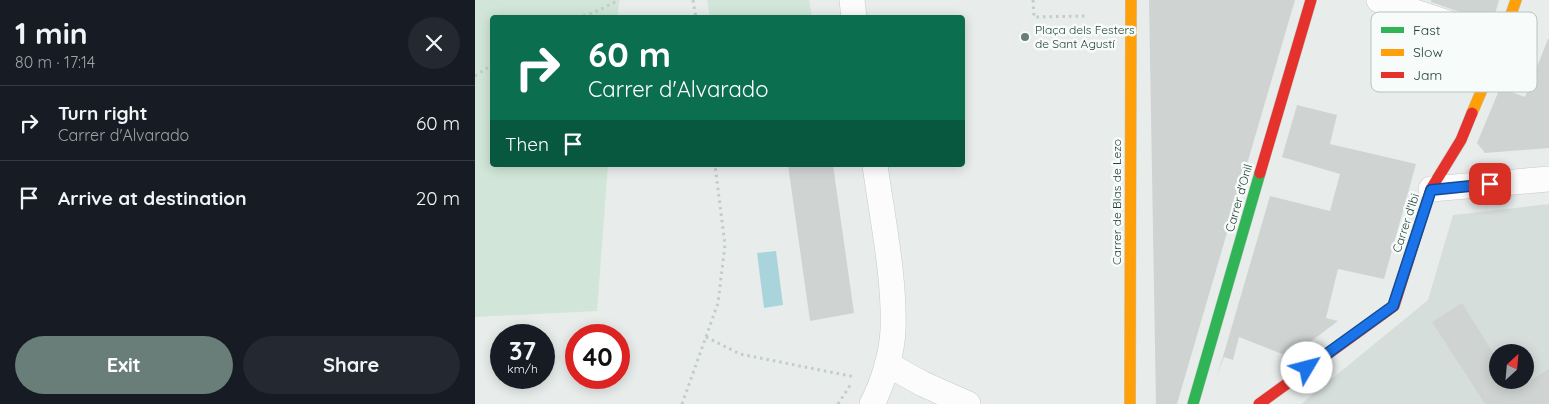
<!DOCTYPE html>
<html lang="en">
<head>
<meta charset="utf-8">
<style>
	:root { --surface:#171b24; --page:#242831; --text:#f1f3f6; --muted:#9ea1a6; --line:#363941; --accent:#697e78 }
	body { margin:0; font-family:Quicksand,sans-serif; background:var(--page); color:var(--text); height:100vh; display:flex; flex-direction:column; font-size:19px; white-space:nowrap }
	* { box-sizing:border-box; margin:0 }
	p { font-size:16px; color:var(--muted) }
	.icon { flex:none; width:28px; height:28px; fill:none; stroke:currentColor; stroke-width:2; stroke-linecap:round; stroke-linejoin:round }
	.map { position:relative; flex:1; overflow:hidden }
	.side { display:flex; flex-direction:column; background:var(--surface); width:475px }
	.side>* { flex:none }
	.top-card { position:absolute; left:15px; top:15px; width:475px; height:152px; border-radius:5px; box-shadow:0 2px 12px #0003; background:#0b6e4f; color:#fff; overflow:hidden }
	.needle { width:32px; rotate:26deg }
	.fabs { position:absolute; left:1014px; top:344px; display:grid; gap:10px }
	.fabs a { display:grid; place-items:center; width:45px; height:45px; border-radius:50%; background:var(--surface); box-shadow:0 2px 12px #0003; font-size:25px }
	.speed { position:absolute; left:15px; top:324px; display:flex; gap:10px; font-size:25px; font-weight:700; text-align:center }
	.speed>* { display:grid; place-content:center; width:65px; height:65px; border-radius:50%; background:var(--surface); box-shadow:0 2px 12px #0003; line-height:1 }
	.speed small { font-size:12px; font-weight:400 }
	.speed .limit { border:8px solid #d22; background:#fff; color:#111 }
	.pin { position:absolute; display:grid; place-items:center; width:42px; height:42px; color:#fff; margin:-21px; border-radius:10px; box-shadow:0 2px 8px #0006 }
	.me { position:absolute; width:55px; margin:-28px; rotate:53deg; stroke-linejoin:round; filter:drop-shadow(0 0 4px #0008) }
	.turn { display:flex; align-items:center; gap:18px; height:105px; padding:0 15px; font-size:22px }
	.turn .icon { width:65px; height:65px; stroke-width:2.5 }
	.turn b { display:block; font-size:35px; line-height:42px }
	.then { display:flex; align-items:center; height:48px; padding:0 15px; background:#0003; gap:10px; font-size:19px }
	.round { display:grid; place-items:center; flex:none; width:52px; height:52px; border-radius:26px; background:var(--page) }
	.head { display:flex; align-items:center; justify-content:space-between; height:85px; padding:0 15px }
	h1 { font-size:30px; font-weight:800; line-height:38px }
	.action { display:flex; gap:10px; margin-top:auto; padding:10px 15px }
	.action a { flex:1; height:58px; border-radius:30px; background:var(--accent); color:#fff; font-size:20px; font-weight:800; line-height:58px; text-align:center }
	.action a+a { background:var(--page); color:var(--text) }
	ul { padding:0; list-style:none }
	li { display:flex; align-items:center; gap:15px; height:75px; padding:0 15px; border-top:1px solid var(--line) }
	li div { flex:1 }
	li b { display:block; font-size:19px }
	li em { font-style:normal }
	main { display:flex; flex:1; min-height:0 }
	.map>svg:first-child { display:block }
	.built { fill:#d6dedb; fill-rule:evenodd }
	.green { fill:#d1e6d8 }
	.water { fill:#a9d4db }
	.building { fill:#cfd4d2 }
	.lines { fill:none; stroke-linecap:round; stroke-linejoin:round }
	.street-casing { stroke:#c5cac8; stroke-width:26 }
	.fast-casing { stroke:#c3cbc8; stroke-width:12 }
	.slow-casing { stroke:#c3cbc8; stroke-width:12 }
	.jam-casing { stroke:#c3cbc8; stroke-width:12 }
	.path { stroke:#c3ccca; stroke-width:3; stroke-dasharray:2.5 4; stroke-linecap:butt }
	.street { stroke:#fcfcfc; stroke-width:25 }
	.fast { stroke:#30b455; stroke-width:11 }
	.slow { stroke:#ff9f0a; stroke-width:11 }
	.jam { stroke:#e5322d; stroke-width:11 }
	.route-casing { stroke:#114b97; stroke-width:12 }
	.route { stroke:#1a73e8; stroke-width:9 }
	.poi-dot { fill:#697e78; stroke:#f7fbf9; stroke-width:2 }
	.labels { text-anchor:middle; stroke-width:5; stroke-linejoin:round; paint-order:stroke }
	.poi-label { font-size:12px; fill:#24423a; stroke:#f7fbf9; text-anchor:start }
	.street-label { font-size:12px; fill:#24423a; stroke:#f7fbf9 }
	.key { fill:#f7fbf9; stroke:#b8c4c0; stroke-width:1 }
	.key-label { font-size:14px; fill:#24423a }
</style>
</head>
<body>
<main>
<section class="side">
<div class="head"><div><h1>1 min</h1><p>80 m · 17:14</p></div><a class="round"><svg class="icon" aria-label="close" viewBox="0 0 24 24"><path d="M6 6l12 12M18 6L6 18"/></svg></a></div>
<ul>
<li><svg class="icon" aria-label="right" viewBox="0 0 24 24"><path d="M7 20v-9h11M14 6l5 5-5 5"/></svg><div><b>Turn right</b><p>Carrer d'Alvarado</p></div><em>60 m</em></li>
<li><svg class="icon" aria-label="arrive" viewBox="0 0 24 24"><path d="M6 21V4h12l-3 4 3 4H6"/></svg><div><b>Arrive at destination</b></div><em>20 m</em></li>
</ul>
<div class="action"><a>Exit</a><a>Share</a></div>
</section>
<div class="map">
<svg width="1074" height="404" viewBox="0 0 1074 404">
	<rect width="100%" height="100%" fill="#e8edeb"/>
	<path class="built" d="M1074,204V404H826L953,300L978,215ZM1022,352H1050V380H1022Z"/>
	<path class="green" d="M0,0H144L143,17L18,18V165H133L122,311L0,317Z
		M232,0H334L337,17H235Z"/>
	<path class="water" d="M301,251L308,305L289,308L282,253Z"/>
	<path class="building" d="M674,0H820L702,404H681Z
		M956,0H1024L1020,14L1008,20L956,2Z
		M1073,39H1074V148L1010,153L1002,143L1025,88L1050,97Z
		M822,105L862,115L855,144L941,164L909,279L863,269L851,318L863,321L815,357L764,337L758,360L749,357L742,377L795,196L855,211L865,174L807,157Z
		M313,165H358L379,313L335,321Z
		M987,303L1022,359V380H1036L1041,389L1074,369V404H1010L957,322Z"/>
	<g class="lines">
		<g class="street-casing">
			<path id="street" d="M377,0L379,18
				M904,0L1027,41
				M956,189L1074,179
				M412,364L448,384L493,404
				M397,404C408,383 417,354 418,330C420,278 407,217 400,165"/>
		</g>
		<g class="fast-casing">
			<path id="fast" d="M718,404L785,173"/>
		</g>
		<g class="slow-casing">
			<path id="slow" d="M997,113L1023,52L1041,0
				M655,404L656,0"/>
		</g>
		<g class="jam-casing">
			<path id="jam" d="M785,173L836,0
				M784,404L919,306L956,189L986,140L997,113"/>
		</g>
		<path class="path" d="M218,0L221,18
			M558,0L559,17L613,16
			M102,18L120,12L144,0
			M0,76L18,64
			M231,337L265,354L380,377
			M207,404L243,303L250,245L240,165
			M363,404L376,384"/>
		<use href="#street" class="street"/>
		<use href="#fast" class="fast"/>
		<use href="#slow" class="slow"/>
		<use href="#jam" class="jam"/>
	</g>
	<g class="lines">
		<g class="route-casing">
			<path id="route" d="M832,368L918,306L956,190L1015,184"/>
		</g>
		<use href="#route" class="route"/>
	</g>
	<circle class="poi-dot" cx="550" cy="37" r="5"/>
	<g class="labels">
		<g class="poi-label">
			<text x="560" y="34">Plaça dels Festers<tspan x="560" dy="14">de Sant Agustí</tspan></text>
		</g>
		<g class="street-label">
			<text transform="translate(764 198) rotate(-74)" y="4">Carrer d'Onil</text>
			<text transform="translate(642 202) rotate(-90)" y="4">Carrer de Blas de Lezo</text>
			<text transform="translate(931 223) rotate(-72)" y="4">Carrer d'Ibi</text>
		</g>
	</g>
	<rect x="896" y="12" width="166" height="80" rx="8" class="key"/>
	<rect x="906" y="27" width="23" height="6" fill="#30b455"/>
	<rect x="906" y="49" width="23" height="7" fill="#ff9f0a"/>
	<rect x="906" y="72" width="23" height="6" fill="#e5322d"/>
	<g class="key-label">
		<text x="938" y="35">Fast</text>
		<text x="938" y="57">Slow</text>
		<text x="938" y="80">Jam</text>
	</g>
</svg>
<div class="fabs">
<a><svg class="needle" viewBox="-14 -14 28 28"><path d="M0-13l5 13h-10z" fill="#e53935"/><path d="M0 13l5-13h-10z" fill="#9ea1a6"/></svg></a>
</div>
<div class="speed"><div>37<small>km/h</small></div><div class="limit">40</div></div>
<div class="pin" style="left:1015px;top:184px;background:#d93025"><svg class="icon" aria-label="arrive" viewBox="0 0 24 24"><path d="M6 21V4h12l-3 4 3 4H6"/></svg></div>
<svg class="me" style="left:832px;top:368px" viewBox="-20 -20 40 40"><circle r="19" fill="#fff"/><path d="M0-13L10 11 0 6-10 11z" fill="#1a73e8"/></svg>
<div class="top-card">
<div class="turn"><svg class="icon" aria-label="right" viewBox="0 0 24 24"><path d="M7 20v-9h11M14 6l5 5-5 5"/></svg><div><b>60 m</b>Carrer d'Alvarado</div></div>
<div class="then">Then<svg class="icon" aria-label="arrive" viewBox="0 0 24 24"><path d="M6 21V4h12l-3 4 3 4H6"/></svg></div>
</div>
</div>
</main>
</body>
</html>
